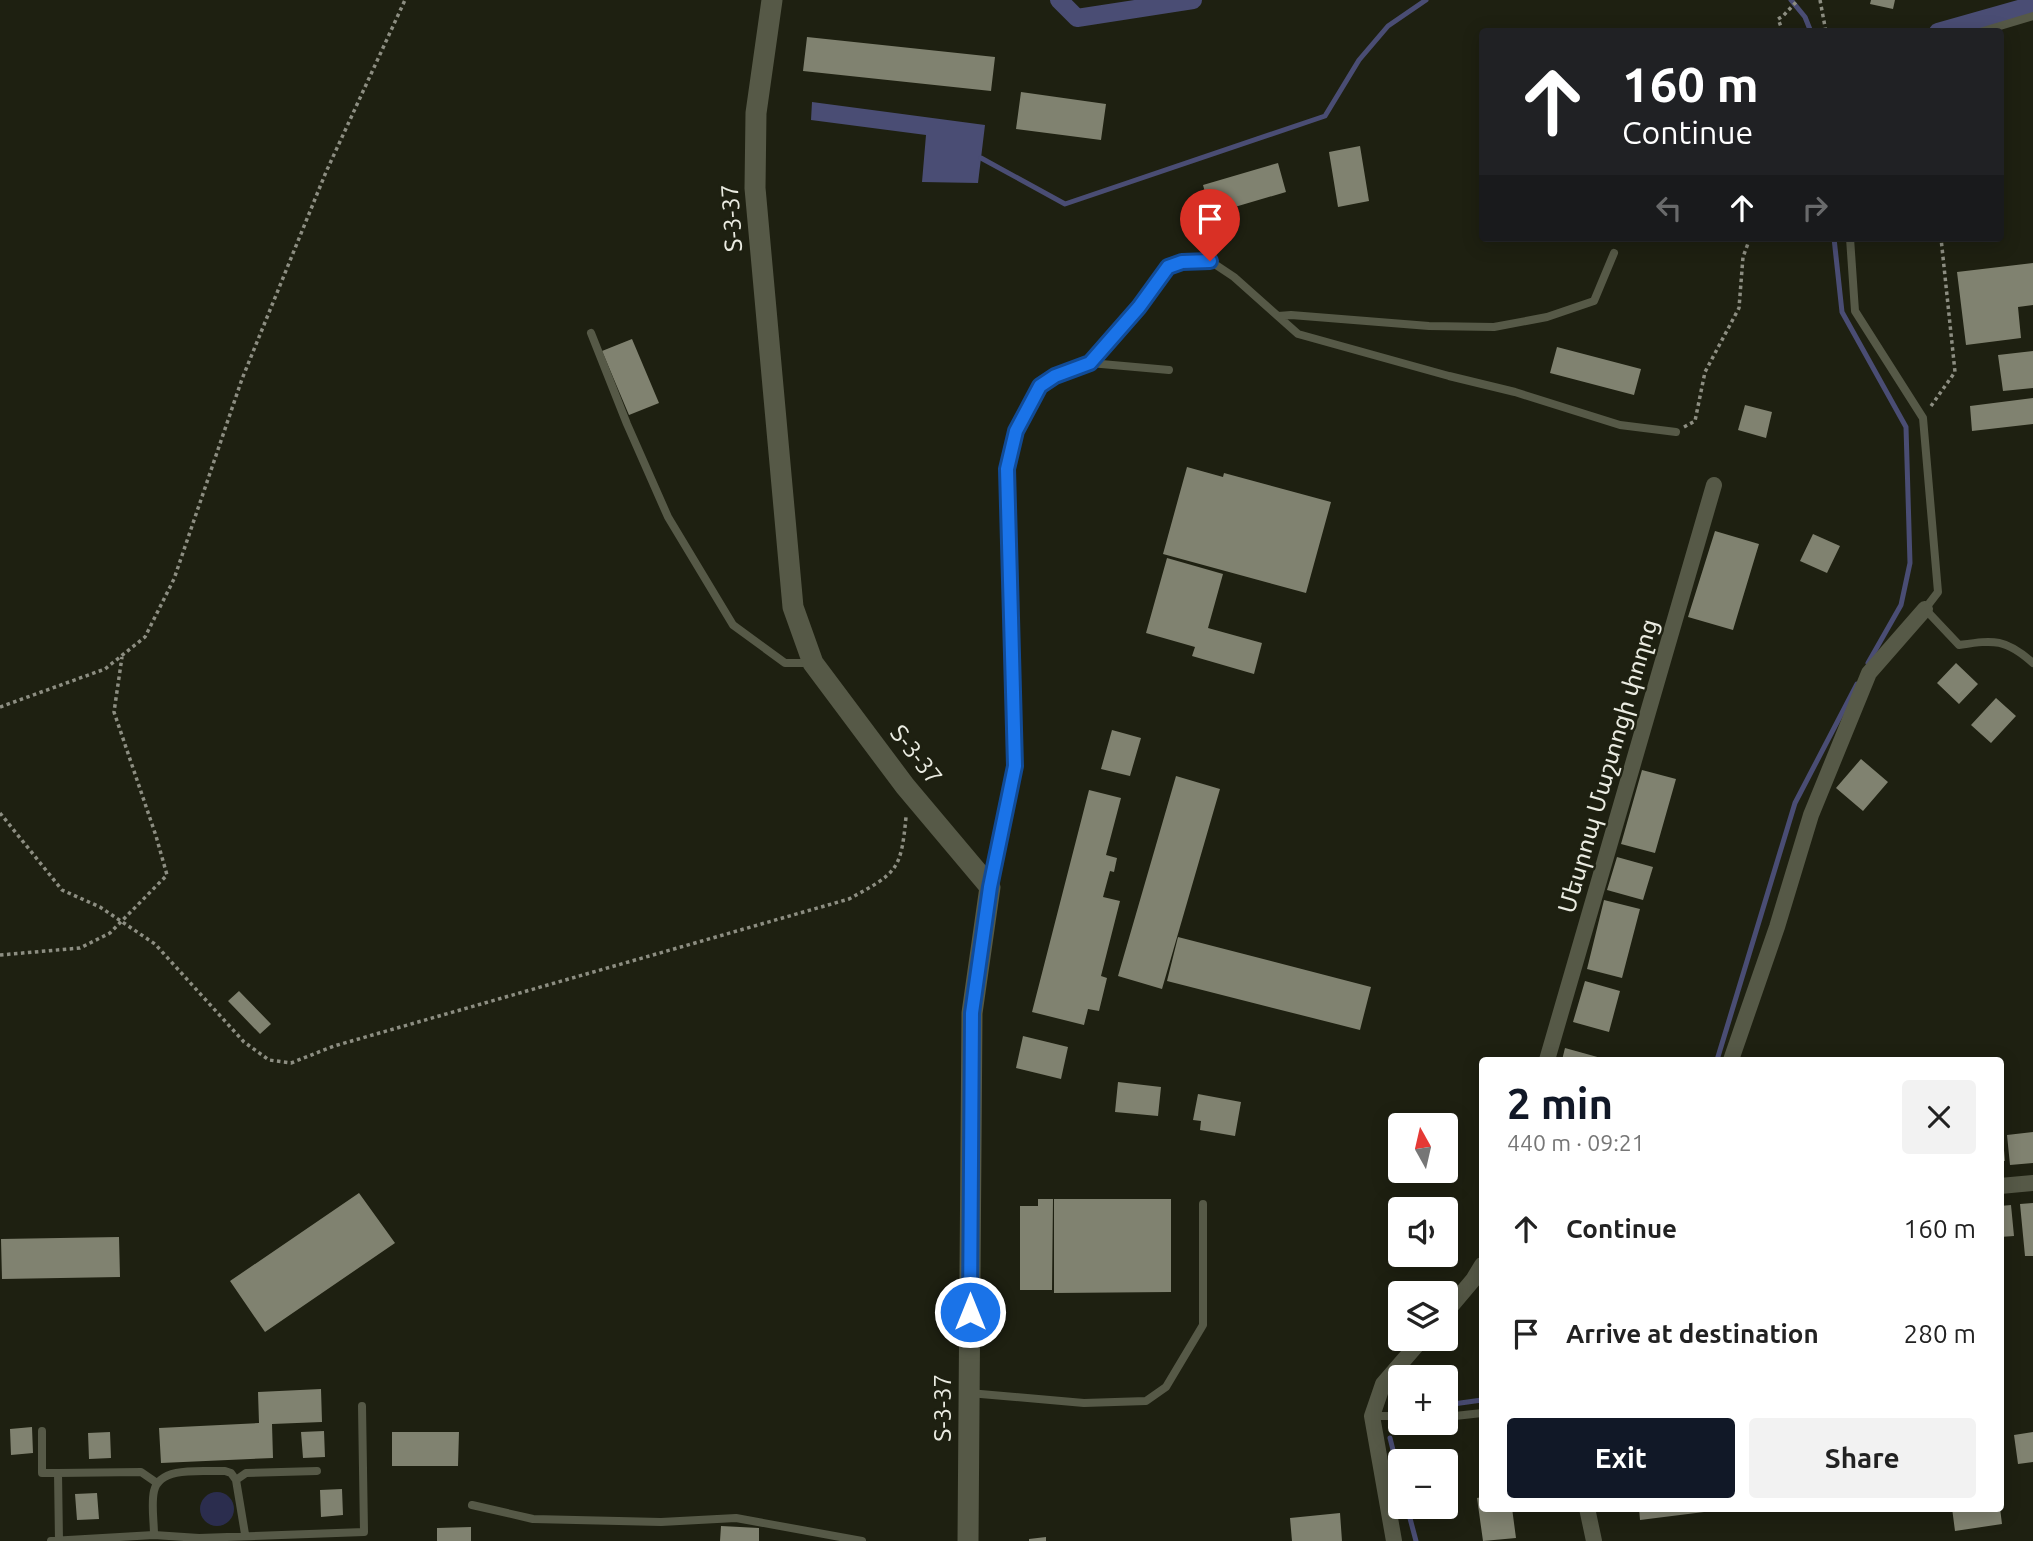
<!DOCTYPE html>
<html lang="en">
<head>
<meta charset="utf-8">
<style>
	:root { --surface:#fff; --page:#f2f2f2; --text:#222; --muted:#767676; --accent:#111827 }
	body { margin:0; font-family:Ubuntu,"Noto Sans Armenian",sans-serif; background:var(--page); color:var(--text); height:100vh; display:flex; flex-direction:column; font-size:26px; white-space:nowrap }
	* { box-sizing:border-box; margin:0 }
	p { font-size:23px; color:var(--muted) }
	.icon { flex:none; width:38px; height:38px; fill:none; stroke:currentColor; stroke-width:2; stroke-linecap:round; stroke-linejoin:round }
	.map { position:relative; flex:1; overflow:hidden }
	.details { position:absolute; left:1479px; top:1057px; width:525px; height:455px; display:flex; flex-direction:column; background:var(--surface); border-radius:7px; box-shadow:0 4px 18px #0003 }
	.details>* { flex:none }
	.banner { position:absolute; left:1479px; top:28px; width:525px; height:214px; border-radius:7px; box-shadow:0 4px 18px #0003; background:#202124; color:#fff; overflow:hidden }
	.needle { width:46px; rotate:352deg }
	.buttons { position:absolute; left:1388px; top:1113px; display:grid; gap:14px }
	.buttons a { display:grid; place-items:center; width:70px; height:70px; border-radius:7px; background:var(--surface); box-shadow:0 4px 18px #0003; font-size:35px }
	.pin { position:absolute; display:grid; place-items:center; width:60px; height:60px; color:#fff; margin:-72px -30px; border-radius:50% 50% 50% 0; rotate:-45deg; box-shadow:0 0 7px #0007 }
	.pin .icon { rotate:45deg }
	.me { position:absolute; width:77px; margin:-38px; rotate:0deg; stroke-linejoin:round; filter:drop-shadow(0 0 5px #0008) }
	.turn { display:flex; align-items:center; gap:24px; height:147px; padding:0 28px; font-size:32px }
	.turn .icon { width:91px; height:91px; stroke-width:2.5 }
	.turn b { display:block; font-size:49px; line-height:60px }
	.lanes { display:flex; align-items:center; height:66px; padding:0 28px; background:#0003; justify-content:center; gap:35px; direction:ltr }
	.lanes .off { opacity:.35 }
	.round { display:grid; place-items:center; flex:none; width:74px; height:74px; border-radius:7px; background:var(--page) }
	.summary { display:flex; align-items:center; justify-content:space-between; height:119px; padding:0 28px }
	h1 { font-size:42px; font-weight:600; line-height:52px; color:var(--accent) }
	.button { display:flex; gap:14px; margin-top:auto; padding:14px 28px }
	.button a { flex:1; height:80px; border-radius:7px; background:var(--accent); color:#fff; font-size:28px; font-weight:600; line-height:80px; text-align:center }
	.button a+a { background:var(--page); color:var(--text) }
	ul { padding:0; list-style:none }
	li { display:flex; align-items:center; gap:21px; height:105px; padding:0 28px }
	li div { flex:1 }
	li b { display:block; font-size:26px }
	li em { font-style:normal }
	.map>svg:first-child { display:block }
	.green { fill:#2b2d4e }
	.water { fill:#4a4d74 }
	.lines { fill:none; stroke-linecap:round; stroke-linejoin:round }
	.stream { stroke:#4a4d74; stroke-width:5 }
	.canal { stroke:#4a4d74; stroke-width:18 }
	.building { fill:#808270 }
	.path { stroke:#8d8e82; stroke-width:3.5; stroke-dasharray:3.5 3.5; stroke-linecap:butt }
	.service { stroke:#565947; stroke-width:8 }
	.minor { stroke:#565947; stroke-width:16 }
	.secondary { stroke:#565947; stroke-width:21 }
	.route-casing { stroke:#114b97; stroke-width:18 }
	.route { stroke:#1a73e8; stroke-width:12 }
	.labels { text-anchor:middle; stroke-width:5; stroke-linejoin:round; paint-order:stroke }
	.street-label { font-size:24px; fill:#ebece2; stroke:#1e2011 }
</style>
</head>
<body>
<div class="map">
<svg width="2033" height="1541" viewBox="0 0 2033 1541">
	<rect width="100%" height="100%" fill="#1e2011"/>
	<path class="green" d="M200 1509a17 17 0 1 1 34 0a17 17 0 1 1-34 0Z"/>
	<path class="water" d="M812,102L985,125L978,183L922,182L926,135L811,120Z"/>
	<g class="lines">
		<path class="stream" d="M1791,0L1805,17L1811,32
			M981,158L1065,204L1325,116L1359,60L1388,26L1426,0
			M1834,238L1842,312L1906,427L1910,563L1901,605L1868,663
			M1717,1060L1795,803L1857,684
			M1446,1405L1482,1400
			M1390,1438L1400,1478
			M1407,1507L1416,1541"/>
		<path class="canal" d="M1059,0L1077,18L1193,0
			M1938,32L2033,5"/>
	</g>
	<path class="building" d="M1871,0H1895L1893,9L1870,4Z
		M807,37L995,57L991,91L803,71Z
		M1021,92L1106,104L1101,140L1016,129Z
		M1360,146L1369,201L1338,207L1329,152Z
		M1278,163L1286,192L1211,214L1203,185Z
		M2033,263V305L2018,307L2021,338L1966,345L1957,272Z
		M632,339L659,403L629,415L602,351Z
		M1557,347L1641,369L1634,395L1550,373Z
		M2033,351V388L2003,391L1998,355Z
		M2033,398V424L1972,431L1970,406Z
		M1745,405L1772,412L1766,438L1738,430Z
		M1187,467L1223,477L1224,473L1331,502L1306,593L1163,554Z
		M1715,531L1759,544L1733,630L1688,617Z
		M1813,534L1840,546L1827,573L1800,561Z
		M1167,558L1223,574L1208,628L1262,643L1254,674L1192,656L1195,647L1146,633Z
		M1956,663L1978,684L1959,704L1937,683Z
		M1996,698L2016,716L1991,743L1971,725Z
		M1112,730L1141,738L1130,776L1101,769Z
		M1861,759L1888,782L1863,811L1836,788Z
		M1642,770L1676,779L1655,853L1621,844Z
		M1176,776L1220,789L1162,989L1118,976Z
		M1089,790L1121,798L1106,855L1117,858L1114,872L1110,871L1103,897L1120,901L1101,976L1107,978L1099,1011L1088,1009L1084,1025L1032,1012Z
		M1617,857L1653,867L1643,900L1607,890Z
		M1604,900L1640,909L1622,978L1587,969Z
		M1178,937L1371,987L1360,1030L1167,981Z
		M1585,981L1620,991L1609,1032L1573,1022Z
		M239,991L271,1024L260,1034L228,1001Z
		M1023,1036L1068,1047L1061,1079L1016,1068Z
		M1565,1048L1601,1058L1600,1060H1562Z
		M1118,1082L1161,1087L1158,1116L1115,1112Z
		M1198,1094L1241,1102L1235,1136L1200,1130L1201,1121L1193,1120Z
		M2000,1128H2002L2005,1161H2000Z
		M2033,1132V1163L2010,1165L2007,1135Z
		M359,1193L395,1243L265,1332L230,1281Z
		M1038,1199H1053L1052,1290H1020V1206H1038Z
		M1054,1199H1171V1292L1054,1293Z
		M2033,1203V1256H2025L2020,1204Z
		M2011,1205L2014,1236L2000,1237V1206Z
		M119,1237L120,1277L2,1279L1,1239Z
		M321,1389L322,1422L272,1424L273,1458L161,1463L159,1428L259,1423L258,1392Z
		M32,1427L33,1453L11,1455L10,1429Z
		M324,1431L325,1457L303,1458L301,1432Z
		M110,1432L111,1458L89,1459L88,1433Z
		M392,1432H459L458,1466H392Z
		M2033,1432V1462L2018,1464L2014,1435Z
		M342,1489L343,1515L321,1517L320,1490Z
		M97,1493L99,1519L77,1520L75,1494Z
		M1482,1497V1508H1512L1516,1538L1483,1541L1477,1498Z
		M1639,1508H1720V1510L1640,1520Z
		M1952,1508H2000L2002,1524L1955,1531Z
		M1340,1513L1342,1541H1292L1290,1518Z
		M721,1526L759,1528V1541H720Z
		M471,1527V1541H437V1528Z
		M1046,1537V1541H1029V1539Z"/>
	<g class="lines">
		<path class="path" d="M1820,0L1826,32
			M1783,32L1778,19L1783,16L1798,0
			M1931,406L1955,372L1941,238
			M1684,427L1695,421L1705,372L1739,308L1743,257L1750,238
			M0,707L105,669L145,637L174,579L242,379L326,172L405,0
			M0,813L62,890L100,907L155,944L244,1042L269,1060L291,1063L334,1046L849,899C896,873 901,872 906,817
			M0,955L80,948L110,933L167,875L156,836L114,712L122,657"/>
		<path class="service" d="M1980,32L2033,16
			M1850,238L1855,311L1923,418L1938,592L1925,609L1959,645C1994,640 2005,638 2033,663
			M1278,316L1291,315L1429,326L1494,327L1547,317L1594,301L1614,253
			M591,333L627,424L668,517L733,625L785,663H810
			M1090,363L1139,307L1168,267L1182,262L1210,261L1234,277L1298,334L1449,376L1515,392L1620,425L1676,432
			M991,884L1015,766L1008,469L1016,431L1027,406L1040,386L1055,375L1090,363L1169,370
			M969,1393L1084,1403L1146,1401L1166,1387L1203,1325V1204
			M1372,1416H1400
			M1446,1417L1482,1413
			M42,1431V1473H58L59,1541
			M58,1473L141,1472L157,1483
			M236,1480L246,1473L317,1471
			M472,1505L533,1519L661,1522L736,1518L862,1541
			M154,1535C154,1521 151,1504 154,1491C160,1465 205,1472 225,1471L231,1473L236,1480L245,1534
			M51,1541L154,1535L199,1538L364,1532L362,1406"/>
		<path class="minor" d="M1547,1060L1714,485
			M1731,1060L1777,927L1811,815L1869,673L1925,609
			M2000,1186L2033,1183
			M1446,1312L1473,1280L1482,1265
			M1587,1508L1594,1541
			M1394,1541L1372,1416L1383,1384L1422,1339"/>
		<path class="secondary" d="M772,0L756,113L755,188L793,607L813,663L905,786L990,887L972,1013L968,1541"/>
	</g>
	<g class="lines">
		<g class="route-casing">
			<path id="route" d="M970,1312L972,1013L990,887L1015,766L1007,469L1016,431L1040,386L1055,376L1090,363L1139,307L1168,267L1182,262L1210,261"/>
		</g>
		<use href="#route" class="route"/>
	</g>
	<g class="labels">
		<g class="street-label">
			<text transform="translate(732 218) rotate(-94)" y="8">Տ-3-37</text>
			<text transform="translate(916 755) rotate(52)" y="8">Տ-3-37</text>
			<text transform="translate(1608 766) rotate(-74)" y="8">Մեսրոպ Մաշտոցի փողոց</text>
			<text transform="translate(943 1408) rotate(-90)" y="8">Տ-3-37</text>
		</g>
	</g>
</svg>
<div class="buttons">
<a><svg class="needle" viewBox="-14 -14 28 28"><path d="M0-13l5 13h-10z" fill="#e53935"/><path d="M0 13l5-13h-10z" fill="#767676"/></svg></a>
<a><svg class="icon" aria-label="sound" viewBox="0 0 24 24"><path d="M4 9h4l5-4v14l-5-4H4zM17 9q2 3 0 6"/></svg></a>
<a><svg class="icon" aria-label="layers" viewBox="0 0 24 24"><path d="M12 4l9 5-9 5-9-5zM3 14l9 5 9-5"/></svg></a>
<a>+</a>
<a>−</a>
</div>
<div class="pin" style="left:1210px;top:261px;background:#d93025"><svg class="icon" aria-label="arrive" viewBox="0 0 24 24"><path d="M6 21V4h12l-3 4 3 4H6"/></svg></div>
<svg class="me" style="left:970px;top:1312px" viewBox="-20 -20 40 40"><circle r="17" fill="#1a73e8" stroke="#fff" stroke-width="3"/><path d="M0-11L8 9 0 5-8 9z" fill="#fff"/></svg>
<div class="banner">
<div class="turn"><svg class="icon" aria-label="ahead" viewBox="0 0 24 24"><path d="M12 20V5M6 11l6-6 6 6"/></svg><div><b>160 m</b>Continue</div></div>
<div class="lanes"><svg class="icon off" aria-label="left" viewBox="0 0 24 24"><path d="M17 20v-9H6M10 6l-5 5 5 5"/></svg><svg class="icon" aria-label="ahead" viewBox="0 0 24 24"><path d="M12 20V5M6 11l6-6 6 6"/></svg><svg class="icon off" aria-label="right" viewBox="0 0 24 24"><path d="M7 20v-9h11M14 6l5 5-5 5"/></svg></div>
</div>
<section class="details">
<div class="summary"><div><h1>2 min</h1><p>440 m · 09:21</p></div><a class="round"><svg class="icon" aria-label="close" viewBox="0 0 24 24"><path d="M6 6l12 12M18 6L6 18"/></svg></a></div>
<ul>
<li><svg class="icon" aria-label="ahead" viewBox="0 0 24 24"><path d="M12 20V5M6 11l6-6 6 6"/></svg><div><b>Continue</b></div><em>160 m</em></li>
<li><svg class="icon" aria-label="arrive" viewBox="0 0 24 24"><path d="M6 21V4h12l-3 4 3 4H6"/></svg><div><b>Arrive at destination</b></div><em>280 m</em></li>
</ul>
<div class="button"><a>Exit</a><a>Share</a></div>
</section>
</div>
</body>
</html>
